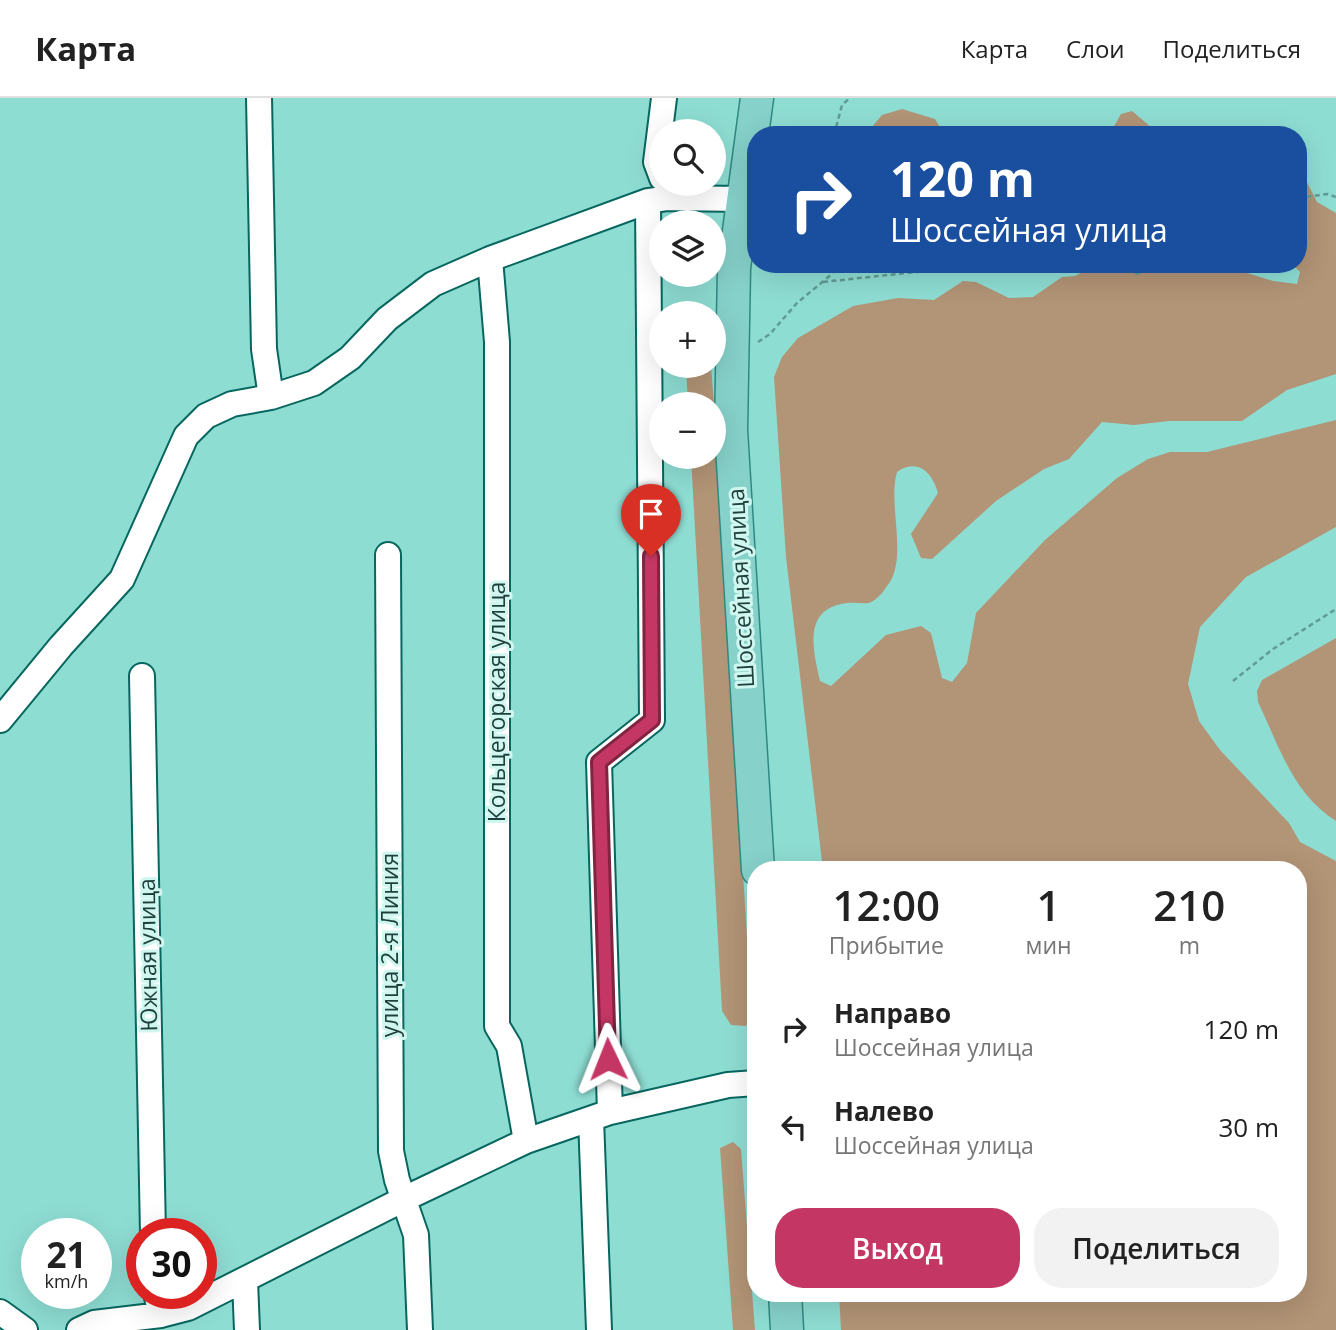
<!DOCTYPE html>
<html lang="ru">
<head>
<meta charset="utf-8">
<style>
	:root { --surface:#fff; --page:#f2f2f2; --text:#222; --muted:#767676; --line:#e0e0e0; --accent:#c43764 }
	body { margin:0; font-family:"Open Sans",sans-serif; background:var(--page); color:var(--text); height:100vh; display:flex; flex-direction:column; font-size:26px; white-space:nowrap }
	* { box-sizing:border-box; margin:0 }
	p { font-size:23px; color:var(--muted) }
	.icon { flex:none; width:38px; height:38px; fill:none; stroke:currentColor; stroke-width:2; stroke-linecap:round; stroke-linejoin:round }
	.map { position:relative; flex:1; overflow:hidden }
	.sheet { position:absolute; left:747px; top:763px; width:560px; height:441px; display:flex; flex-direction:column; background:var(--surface); border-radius:28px; box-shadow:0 7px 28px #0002 }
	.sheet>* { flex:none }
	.banner { position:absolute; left:747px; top:28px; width:560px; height:147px; border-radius:28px; box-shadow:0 7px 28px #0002; background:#1a4fa0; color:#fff; overflow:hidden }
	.controls { position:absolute; left:649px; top:21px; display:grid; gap:14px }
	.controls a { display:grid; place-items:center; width:77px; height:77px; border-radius:50%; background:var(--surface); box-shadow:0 7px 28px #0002; font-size:35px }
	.speed { position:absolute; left:21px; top:1120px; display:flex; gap:14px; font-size:35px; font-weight:700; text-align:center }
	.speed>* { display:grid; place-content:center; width:91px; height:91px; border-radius:50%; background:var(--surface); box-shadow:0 7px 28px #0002; line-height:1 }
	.speed small { font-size:18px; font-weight:400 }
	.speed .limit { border:10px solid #d22; background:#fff; color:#111 }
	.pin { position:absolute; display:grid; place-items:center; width:60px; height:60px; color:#fff; margin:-72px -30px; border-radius:50% 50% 50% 0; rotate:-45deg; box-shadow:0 0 7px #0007 }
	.pin .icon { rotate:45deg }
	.me { position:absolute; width:77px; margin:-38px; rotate:358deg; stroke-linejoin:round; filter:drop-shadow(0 0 5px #0008) }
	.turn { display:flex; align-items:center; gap:24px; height:147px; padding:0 28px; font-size:32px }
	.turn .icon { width:91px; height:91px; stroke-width:2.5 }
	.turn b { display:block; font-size:49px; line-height:60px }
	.eta { display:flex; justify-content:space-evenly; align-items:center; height:119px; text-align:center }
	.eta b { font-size:42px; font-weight:600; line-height:49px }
	.button { display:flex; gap:14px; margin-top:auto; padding:14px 28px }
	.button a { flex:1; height:80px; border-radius:28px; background:var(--accent); color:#fff; font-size:28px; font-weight:600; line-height:80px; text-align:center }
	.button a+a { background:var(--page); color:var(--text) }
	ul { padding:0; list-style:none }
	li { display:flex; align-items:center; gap:21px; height:98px; padding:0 28px }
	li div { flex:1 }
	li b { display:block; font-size:26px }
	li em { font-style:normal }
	header { display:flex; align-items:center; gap:42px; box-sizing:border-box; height:98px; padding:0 35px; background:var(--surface); border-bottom:2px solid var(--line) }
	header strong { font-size:33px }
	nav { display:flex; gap:38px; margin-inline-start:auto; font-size:24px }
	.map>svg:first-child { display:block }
	.green { fill:#b29476 }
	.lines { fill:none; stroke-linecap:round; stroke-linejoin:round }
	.minor-casing { stroke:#07675f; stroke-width:28 }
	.major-casing { stroke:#2e8a81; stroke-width:35 }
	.path { stroke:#609c94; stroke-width:2.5; stroke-dasharray:5 3.5; stroke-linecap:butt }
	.minor { stroke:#fff; stroke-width:24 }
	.major { stroke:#86d1ca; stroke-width:32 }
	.route-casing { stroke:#7f2441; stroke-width:18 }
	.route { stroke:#c43764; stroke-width:12 }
	.labels { text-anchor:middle; stroke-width:6; stroke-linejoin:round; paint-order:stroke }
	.street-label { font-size:23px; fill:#1e3f3b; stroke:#d0f6f0 }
</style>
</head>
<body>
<header>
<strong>Карта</strong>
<nav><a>Карта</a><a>Слои</a><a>Поделиться</a></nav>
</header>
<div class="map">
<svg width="1336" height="1232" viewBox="0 0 1336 1232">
	<rect width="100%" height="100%" fill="#8eddd3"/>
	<path class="green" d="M902,11L935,21L945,37H865L882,17Z
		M1132,13L1159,36L1163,37H1109L1121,16Z
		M1299,69L1317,104L1336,115V276L1287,292L1242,323H1169L1134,327L1102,324L1069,361L1044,371L996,403L932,461L921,460L911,436L938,395C932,374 918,360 897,374C888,404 906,454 891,482C886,490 878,502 869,505C862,506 854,504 847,505C802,510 813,552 820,583L831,588L886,537L921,528L931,535L942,580L952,584L967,565L976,515L1045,442L1117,380L1148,361L1170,354H1207L1336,322V429L1246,479L1200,529L1188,586L1199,623L1220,652L1289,725L1300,744L1336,763V1232H841L839,1195H1298V772H823L786,459L774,279L782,259L798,240L853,208L898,200L934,202L963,183L976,184L1009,200L1033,199L1062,179L1075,178L1098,166H1163L1170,169H1228L1273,183L1297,186L1300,174L1292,166H1298Z
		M686,268H711L714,306H688Z
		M714,312L752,919L746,928L731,927L722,913L691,359H714Z
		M1336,540V723C1293,696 1279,648 1258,604L1257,593L1262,582Z
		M733,1044L741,1051L755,1232H733L720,1050Z"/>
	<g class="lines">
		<g class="minor-casing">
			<path id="minor" d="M259,0L264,251L271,299
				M662,80L656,64L664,0
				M490,161L497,244V928L509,948L526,1043
				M388,457L391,1053L397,1082L416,1137L420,1232
				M142,578L153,1136
				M0,622L61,548L122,481L186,338L206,318L232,306L271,299L314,285L350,260L387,221L433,186L490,161L648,103L668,100L743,101
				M610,1014L599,664L652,622L648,103
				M591,1021L599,1232
				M245,1183L247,1232
				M156,1195L161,1217
				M0,1214L25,1232
				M79,1232L94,1225L161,1217L188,1210L404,1101L526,1043L610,1014L728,987L756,985"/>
		</g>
		<g class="major-casing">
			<path id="major" d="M757,0L734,170L731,332L758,772
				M785,1195L787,1232"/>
		</g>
		<path class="path" d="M834,37L842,7L850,0
			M1298,100L1327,96L1336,99
			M1121,166L1137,176L1156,166
			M823,184L990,166
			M758,244L770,236L797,205L832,176L835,166
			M1233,583L1273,551L1336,511"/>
		<use href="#minor" class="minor"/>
		<use href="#major" class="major"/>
	</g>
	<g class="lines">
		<g class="route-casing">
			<path id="route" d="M608,961L599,664L652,622L651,458"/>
		</g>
		<use href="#route" class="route"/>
	</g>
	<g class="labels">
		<g class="street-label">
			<text transform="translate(741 490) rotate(-93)" y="8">Шоссейная улица</text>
			<text transform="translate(497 604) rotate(-90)" y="8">Кольцегорская улица</text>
			<text transform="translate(390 847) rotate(-90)" y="8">улица 2-я Линия</text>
			<text transform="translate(148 857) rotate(-91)" y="8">Южная улица</text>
		</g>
	</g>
</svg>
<div class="controls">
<a><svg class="icon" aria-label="search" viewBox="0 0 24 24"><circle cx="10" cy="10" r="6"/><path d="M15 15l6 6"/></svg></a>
<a><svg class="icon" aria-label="layers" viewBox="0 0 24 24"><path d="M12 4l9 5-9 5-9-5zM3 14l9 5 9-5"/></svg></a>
<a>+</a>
<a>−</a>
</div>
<div class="speed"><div>21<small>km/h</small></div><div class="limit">30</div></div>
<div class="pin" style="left:651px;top:458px;background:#d93025"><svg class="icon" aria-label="arrive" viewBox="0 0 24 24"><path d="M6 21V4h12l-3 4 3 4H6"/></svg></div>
<svg class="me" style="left:608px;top:961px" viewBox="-20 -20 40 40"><path d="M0-17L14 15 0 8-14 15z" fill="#c43764" stroke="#fff" stroke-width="4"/></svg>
<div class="banner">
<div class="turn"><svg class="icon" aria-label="right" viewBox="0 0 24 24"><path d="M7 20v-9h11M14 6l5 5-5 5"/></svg><div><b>120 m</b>Шоссейная улица</div></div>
</div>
<section class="sheet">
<div class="eta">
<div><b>12:00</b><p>Прибытие</p></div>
<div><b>1</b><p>мин</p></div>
<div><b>210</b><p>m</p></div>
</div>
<ul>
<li><svg class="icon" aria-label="right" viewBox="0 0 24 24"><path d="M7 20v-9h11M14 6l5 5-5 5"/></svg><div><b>Направо</b><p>Шоссейная улица</p></div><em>120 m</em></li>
<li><svg class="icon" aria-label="left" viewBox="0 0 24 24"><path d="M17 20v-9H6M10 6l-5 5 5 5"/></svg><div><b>Налево</b><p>Шоссейная улица</p></div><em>30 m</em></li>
</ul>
<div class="button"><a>Выход</a><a>Поделиться</a></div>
</section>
</div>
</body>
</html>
